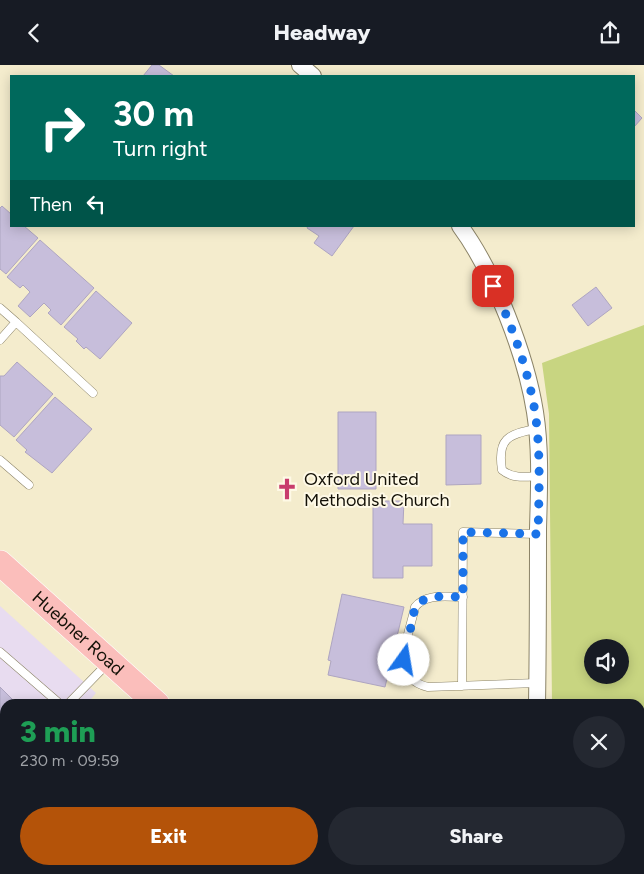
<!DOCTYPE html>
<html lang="en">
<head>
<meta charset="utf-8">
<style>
	:root { --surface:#171b24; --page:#242831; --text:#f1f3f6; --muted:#9ea1a6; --accent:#b45309 }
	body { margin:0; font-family:Figtree,sans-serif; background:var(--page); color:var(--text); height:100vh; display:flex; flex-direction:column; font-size:19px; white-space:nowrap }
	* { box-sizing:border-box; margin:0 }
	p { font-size:16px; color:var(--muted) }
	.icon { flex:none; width:28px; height:28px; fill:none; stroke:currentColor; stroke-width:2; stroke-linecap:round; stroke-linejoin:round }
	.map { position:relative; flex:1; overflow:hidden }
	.side { position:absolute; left:0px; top:634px; width:645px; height:176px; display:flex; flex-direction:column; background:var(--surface); border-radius:15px 15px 0 0; box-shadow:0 2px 12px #0003 }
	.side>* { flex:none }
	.hud { position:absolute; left:10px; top:10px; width:625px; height:152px; border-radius:0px; box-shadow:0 2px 12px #0003; background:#00695c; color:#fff; overflow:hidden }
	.buttons { position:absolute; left:584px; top:574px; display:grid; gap:10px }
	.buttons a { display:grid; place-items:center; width:45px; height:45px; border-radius:50%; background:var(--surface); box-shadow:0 2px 12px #0003; font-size:25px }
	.pin { position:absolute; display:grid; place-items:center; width:42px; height:42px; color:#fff; margin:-21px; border-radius:10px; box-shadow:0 2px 8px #0006 }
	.me { position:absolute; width:55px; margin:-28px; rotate:13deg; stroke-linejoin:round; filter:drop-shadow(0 0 4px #0008) }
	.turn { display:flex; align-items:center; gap:18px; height:105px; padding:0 20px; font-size:22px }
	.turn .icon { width:65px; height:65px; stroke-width:2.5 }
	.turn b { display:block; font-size:35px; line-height:42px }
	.then { display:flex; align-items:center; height:48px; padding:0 20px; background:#0003; gap:10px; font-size:19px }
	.round { display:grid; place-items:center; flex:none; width:52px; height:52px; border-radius:26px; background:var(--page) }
	.headline { display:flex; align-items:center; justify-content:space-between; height:85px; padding:0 20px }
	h1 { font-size:30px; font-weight:800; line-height:38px; color:#1e9e55 }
	.button { display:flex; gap:10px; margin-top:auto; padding:10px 20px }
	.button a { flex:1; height:58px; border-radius:30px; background:var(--accent); color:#fff; font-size:20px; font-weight:800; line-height:58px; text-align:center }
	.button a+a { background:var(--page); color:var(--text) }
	header { display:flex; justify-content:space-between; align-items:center; height:65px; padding:0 20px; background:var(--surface); font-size:22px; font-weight:800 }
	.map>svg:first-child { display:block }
	.commercial { fill:#e8dcf0 }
	.green { fill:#c8d581; fill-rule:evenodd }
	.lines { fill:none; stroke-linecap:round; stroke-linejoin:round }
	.stream { stroke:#6bc4fc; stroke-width:4.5 }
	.building { fill:#c7bedb; stroke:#aea5c1 }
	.service-casing { stroke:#8b8367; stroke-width:9 }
	.minor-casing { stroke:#8b8367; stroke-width:18 }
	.primary-casing { stroke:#fff; stroke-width:26 }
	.service { stroke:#fff; stroke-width:8 }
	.minor { stroke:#fff; stroke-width:16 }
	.primary { stroke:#fbbebb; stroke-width:25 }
	.route { stroke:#1a73e8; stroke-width:9; stroke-dasharray:0 16.2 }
	.labels { text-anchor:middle; stroke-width:4; stroke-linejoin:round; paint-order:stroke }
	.poi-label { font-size:18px; fill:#141107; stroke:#fef9e6; text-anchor:start }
	.street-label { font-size:18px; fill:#141107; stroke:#fef9e6 }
</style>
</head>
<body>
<header><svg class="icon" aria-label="back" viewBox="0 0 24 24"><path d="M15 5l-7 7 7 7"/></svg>Headway<svg class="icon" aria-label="share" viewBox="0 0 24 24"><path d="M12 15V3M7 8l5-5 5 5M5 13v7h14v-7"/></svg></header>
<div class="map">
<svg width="644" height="809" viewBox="0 0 644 809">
	<rect width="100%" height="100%" fill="#f4eccd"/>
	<path class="commercial" d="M0,541L96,628L87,639H5V708L0,703Z"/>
	<path class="green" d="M644,260V664H640V639H552L549,349L542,298ZM592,582H620V610H592Z"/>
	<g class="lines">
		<path class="stream" d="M0,737L5,734
			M0,784L5,791
			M14,805L17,809"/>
	</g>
	<path class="building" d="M152,0H159L174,11H143Z
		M634,45L642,53L634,62Z
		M2,141L11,149V161H24L38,173L6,209L0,204V143Z
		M308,161H354L332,191L314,178L319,171L307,163Z
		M40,175L94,223L61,260L48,248L51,245L44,238L30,252L18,241L30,227L23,220L20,223L7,212Z
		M596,222L612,243L588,261L572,240Z
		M96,226L132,258L100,294L86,282L84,284L76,276L78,274L64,262Z
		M17,297L53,329L14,372L0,360V311H4Z
		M55,332L92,364L52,408L25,387L27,385L16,375Z
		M338,347H376V424H338Z
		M446,370H481V419L446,420Z
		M373,436H404L403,459H432V501H403V513H373Z
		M342,529L404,542L385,622L328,610L331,596L328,595Z
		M0,622L17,639H5V677H0Z
		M134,805H258L254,809H138Z"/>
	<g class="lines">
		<g class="service-casing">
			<path id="service" d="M0,243L16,257
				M0,275L16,257L93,328
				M536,364C508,369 497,374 502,405C513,414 525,412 539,411
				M0,395L29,420
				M463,532C447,532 426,528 415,542C409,570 389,613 428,622L537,618
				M0,587L60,639
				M462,621L463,467L538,469
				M68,639L107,599
				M0,689L5,693
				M640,767L644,771
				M640,796L644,792
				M568,809L572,805
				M628,809L632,805"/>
		</g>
		<g class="minor-casing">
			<path id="minor" d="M300,0L313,11
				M460,161C494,207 526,290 535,347C541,385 539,425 538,464C538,522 538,581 537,639
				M640,678H644
				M303,809L306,805
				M426,809L430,805"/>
		</g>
		<g class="primary-casing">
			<g id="primary">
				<path id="s1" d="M0,498L157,639"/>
				<path d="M339,805L344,809"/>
			</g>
		</g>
		<use href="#service" class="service"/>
		<use href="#minor" class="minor"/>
		<use href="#primary" class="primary"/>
	</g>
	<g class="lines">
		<path class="route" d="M404,595L415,542C426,528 447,532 463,532V467L538,469C539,429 541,387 535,347C528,304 512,260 493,221"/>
	</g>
	<defs>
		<g id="church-bare" transform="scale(1.725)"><path d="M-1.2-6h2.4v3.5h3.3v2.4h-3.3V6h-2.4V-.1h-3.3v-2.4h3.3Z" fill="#c83c6c" stroke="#fef9e6" stroke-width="2.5" paint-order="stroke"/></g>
	</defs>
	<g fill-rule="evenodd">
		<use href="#church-bare" x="287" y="424"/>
	</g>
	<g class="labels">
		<g class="poi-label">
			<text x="304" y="420">Oxford United<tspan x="304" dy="21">Methodist Church</tspan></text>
		</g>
		<g class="street-label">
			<text dy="6" stroke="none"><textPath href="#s1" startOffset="105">Huebner Road</textPath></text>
		</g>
	</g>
</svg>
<div class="buttons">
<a><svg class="icon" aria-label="sound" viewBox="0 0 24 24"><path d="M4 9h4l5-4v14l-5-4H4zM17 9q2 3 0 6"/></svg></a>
</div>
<div class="pin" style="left:493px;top:221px;background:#d93025"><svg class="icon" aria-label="arrive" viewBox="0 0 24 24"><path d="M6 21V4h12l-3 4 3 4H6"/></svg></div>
<svg class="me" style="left:404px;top:595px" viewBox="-20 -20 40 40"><circle r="19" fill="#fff"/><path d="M0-13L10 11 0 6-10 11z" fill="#1a73e8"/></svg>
<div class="hud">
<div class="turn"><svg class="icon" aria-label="right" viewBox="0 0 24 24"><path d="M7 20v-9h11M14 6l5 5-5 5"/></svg><div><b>30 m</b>Turn right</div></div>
<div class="then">Then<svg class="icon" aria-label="left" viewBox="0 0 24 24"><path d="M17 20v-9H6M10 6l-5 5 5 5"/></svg></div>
</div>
<section class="side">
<div class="headline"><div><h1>3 min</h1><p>230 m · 09:59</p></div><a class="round"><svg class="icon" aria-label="close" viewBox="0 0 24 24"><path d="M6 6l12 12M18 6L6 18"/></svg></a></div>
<div class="button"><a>Exit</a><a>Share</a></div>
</section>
</div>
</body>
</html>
